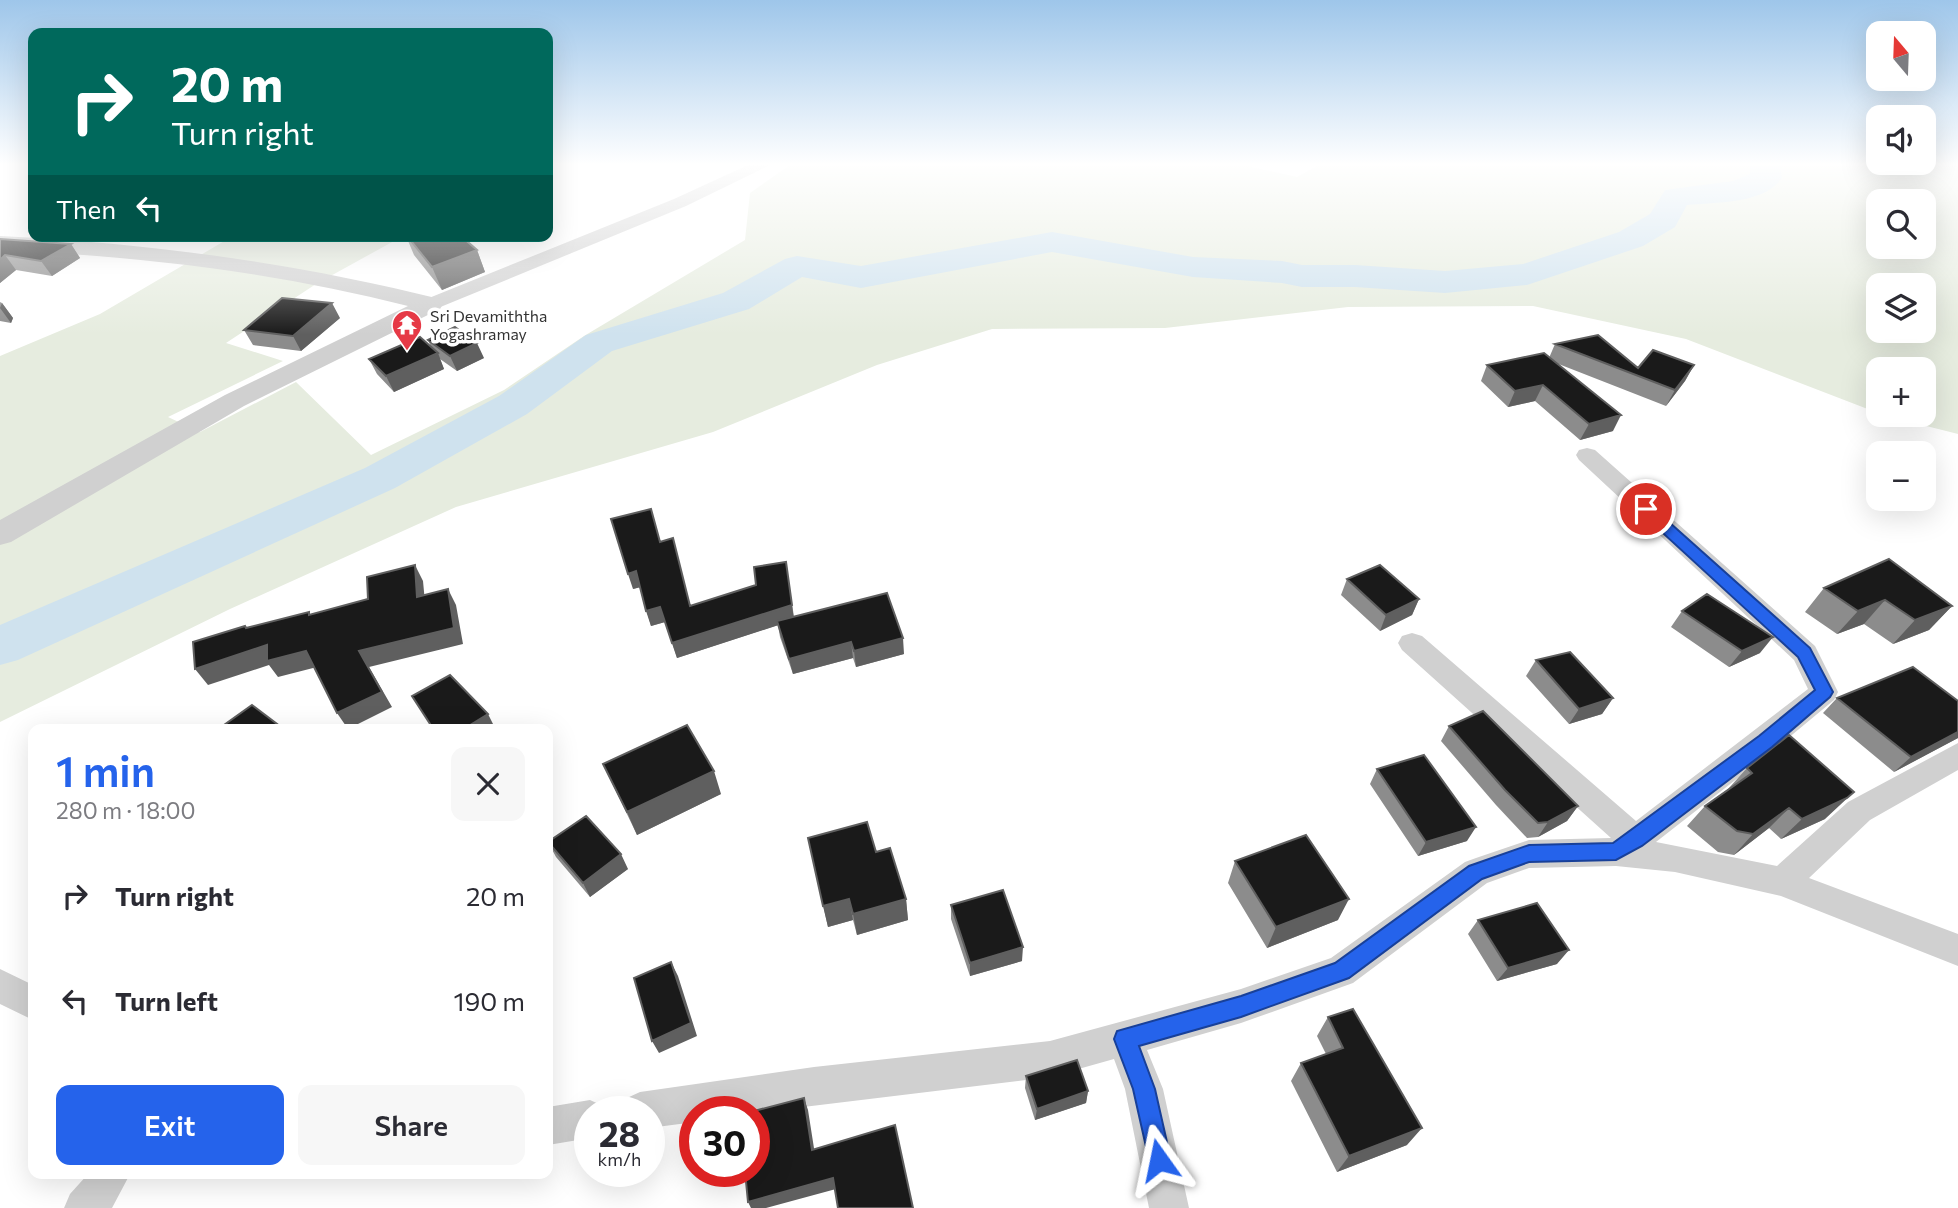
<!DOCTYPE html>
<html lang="en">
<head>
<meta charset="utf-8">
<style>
	:root { --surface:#fff; --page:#f7f7f7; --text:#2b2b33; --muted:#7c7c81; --accent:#2563eb }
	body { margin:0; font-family:Commissioner,sans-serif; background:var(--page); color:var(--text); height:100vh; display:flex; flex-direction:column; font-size:26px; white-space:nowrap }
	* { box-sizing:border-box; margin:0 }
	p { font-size:23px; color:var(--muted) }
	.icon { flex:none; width:38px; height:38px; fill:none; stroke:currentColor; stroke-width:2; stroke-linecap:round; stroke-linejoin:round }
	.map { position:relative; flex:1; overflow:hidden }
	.side { position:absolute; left:28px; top:724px; width:525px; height:455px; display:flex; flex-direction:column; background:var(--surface); border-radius:14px; box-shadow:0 7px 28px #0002 }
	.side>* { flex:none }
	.banner { position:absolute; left:28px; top:28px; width:525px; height:214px; border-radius:14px; box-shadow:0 7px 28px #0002; background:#00695c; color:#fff; overflow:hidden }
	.needle { width:46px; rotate:341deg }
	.buttons { position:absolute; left:1866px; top:21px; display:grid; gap:14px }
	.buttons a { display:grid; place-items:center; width:70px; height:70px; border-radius:14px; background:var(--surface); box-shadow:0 7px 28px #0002; font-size:35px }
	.speed { position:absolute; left:574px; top:1096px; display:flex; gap:14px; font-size:35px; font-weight:700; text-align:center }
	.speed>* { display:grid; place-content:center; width:91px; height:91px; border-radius:50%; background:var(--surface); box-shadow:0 7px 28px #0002; line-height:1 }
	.speed small { font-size:18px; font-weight:400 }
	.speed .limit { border:10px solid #d22; background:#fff; color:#111 }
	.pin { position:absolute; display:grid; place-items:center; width:60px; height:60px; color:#fff; margin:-30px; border:4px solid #fff; border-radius:50%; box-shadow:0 2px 7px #0007 }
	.me { position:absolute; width:77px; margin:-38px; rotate:348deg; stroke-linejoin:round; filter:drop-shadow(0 0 5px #0008) }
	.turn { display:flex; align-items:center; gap:24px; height:147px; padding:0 28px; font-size:32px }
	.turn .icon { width:91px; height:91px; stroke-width:2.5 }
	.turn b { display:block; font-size:49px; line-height:60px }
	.then { display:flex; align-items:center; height:66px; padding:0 28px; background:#0003; gap:14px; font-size:26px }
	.round { display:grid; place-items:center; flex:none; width:74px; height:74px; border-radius:14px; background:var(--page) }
	.head { display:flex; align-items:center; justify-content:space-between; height:119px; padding:0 28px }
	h1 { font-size:42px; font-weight:600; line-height:52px; color:var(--accent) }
	.button { display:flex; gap:14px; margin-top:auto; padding:14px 28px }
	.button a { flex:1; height:80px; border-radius:14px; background:var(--accent); color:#fff; font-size:28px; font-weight:600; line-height:80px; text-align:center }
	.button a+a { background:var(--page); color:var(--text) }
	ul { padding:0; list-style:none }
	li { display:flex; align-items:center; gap:21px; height:105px; padding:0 28px }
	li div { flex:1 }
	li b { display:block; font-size:26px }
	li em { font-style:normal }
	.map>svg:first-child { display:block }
	.green { fill:#e6ecdf; fill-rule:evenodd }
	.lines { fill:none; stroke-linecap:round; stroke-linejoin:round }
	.river { fill:#cfe2ee; fill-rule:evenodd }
	.minor { fill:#d0d0d0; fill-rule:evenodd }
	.tertiary { fill:#d0d0d0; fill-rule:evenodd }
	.wall { fill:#8c8c8c }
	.shaded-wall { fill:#5f5f5f }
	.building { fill:#1a1a1a; stroke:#5f5f5f; stroke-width:2 }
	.route { fill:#2563eb; stroke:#184099; stroke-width:2 }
	.labels { text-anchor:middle; stroke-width:7; stroke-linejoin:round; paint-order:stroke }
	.far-poi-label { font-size:16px; fill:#333; stroke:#fff; text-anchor:start }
</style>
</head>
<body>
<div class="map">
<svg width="1958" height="1208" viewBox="0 0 1958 1208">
	<rect width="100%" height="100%" fill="#fff"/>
	<path class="green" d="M790,165H1243L1297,177L1319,165H1958V434L1883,415H1923V369H1878V413L1686,339L1533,306L1348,307L1165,328L992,329L877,365L713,432L456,507L230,609L0,722V356L100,314L233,236H403L316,284L226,343L283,361L168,417L200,432L296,382L371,455L504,390L584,336L745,240L750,193ZM1878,201H1923V247H1878ZM1878,285H1923V331H1878Z"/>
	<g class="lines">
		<path class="river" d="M1750,165H1780L1782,178C1764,204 1716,202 1687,205L1675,227L1643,246L1527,285L1445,293L1355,287H1302L1282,283L1193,277L1052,252L861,288L802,277L749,309L612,351L527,414L395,488L18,660L0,665V625L365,468L499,396L586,335L723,293L785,259L797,256L861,266L1052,232L1193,257L1282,261L1302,265H1355L1445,271L1523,264L1619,232L1650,214L1665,190L1733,181L1750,174Z"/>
		<path class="minor" d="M748,165H770L686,206L438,308L431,310L421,304L424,300L674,199Z
			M1587,448L1595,450L1815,646L1838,692L1834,700L1775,749L1656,842L1777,866L1848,802L1958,743V770L1870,820L1809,878L1958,934V966L1781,896L1675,872L1616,866L1529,868L1487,883L1353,983L1241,1023L1147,1050L1163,1089L1189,1208H1149L1125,1089L1114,1059L1050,1077L754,1113L695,1111V1122L649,1128V1111H621L627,1098L640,1092L814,1067L1050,1041L1241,989L1331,958L1465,862L1476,858L1529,840L1611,838L1402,650L1398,643L1402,636L1412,633L1422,636L1636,821L1808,689L1794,660L1579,460L1576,455L1579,450Z
			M0,969L33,985V1020L0,1004Z
			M590,1100L603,1106L606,1111H590V1138L548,1145V1107Z
			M88,1174H130L112,1208H64L70,1194Z"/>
		<path class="tertiary" d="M0,236C149,243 295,263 440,299L443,304L440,309L244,406L11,542L0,545V520L225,395L408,306C274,272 138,256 0,250Z"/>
	</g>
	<path class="wall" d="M406,236H461L477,250L485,272L442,290L414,255Z
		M0,239L71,244L80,258L52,276L16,270L0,283Z
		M0,302L2,303L13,318L11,323L0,321Z
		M340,318L301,351L253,345L244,330Z
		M428,340L484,358L457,371L440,359L444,369L394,392L377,374L369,359L431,347Z
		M1555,344L1638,368L1694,365L1685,381L1666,406L1556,363L1613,431L1580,440L1535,401L1508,407L1481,381L1487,365L1549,358Z
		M660,542L690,606L756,585L786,562L794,617L904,654L856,667L853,658L793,674L780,637L778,625L677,658L665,622L651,626L640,587L633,589Z
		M1347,579L1419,599L1412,615L1380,631L1341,595Z
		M1824,588L1952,606L1929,630L1893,644L1864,624L1837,634L1805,612Z
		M1682,611L1760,653L1729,667L1671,627Z
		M1536,660L1613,698L1602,714L1569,724L1526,676Z
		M1837,698L1958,701V738L1894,772L1823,713Z
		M1449,726L1578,806L1567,821L1538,837L1527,838L1496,805L1441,741Z
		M603,764L721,794L637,835Z
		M1747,768L1825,819L1781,839L1769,828L1734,855L1718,852L1687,826L1705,806L1728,789Z
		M1377,769L1467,841L1418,856L1370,784Z
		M808,838L876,852L906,899L908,920L857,935L853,920L828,927Z
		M548,842L628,869L590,897L556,857Z
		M1235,861L1338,920L1267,948L1228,883Z
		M951,905L1022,961L970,976L951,919Z
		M1478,920L1557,964L1497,981L1468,934Z
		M1328,1017L1407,1145L1337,1172L1291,1081L1301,1063L1326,1054L1317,1036Z
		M1026,1076L1088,1091L1086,1103L1035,1120L1025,1088Z"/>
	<path class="shaded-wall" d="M71,244L80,258L52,276L41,261Z
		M477,250L485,272L442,290L432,267Z
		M5,255L16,270L0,283V260Z
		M2,303L13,318L11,323L0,308Z
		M332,303L340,318L301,351L293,336Z
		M477,343L484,358L457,371L450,356Z
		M438,353L444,369L394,392L386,376Z
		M1694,365L1685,381L1666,406L1675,390Z
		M1543,385L1535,401L1508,407L1515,391Z
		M1621,415L1613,431L1580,440L1589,424Z
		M786,562L794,620L677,658L672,643L792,605Z
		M415,565L423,581L426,613L417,597Z
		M636,571L641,587L633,589L628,574Z
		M448,589L456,605L463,644L369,667L392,707L348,729L337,713L359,651Z
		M1419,599L1412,615L1380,631L1386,615Z
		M1885,600L1864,624L1837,634L1858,611Z
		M1952,606L1929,630L1893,644L1915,620Z
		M660,607L665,622L651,626L646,611Z
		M1773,637L1760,653L1729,667L1742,651Z
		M903,638L904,654L856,667L854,651Z
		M851,642L853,658L793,674L789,659Z
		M267,645L306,651L317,667L278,677L269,665L208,685L195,669Z
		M1613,698L1602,714L1569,724L1579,709Z
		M488,714L496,730H462Z
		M1958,732V738L1894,772L1911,757Z
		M714,771L721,794L637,835L627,812Z
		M1854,792L1825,819L1781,839L1802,819Z
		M1578,806L1567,821L1538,837L1548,822Z
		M1789,808L1769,828L1734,855L1753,834Z
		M1476,827L1467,841L1418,856L1426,842Z
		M621,854L628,869L590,897L583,883Z
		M849,899L853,920L828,927L823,906Z
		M906,899L908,920L857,935L853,914Z
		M1349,899L1338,920L1267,948L1276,927Z
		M1023,947L1022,961L970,976V963Z
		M1569,950L1557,964L1497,981L1508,968Z
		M671,962L678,976L697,1036L659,1053L652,1041Z
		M1088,1091L1086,1103L1035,1120L1037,1109Z
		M804,1098L808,1110L816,1161L812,1150Z
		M1422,1128L1407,1145L1337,1172L1349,1156Z
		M833,1178L836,1189L766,1208H751L748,1202Z"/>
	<path class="building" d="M407,236H461L477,250L432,267Z
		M0,239L71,244L41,261L5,255L0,260Z
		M282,298L332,303L293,336L244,330Z
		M455,327L477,343L450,356L428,340Z
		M1598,335L1638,368L1653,350L1694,365L1675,390L1555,344Z
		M420,337L438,353L386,376L369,359Z
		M1544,353L1621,415L1589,424L1543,385L1515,391L1487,365Z
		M651,509L660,542L673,538L690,606L756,585L754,567L786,562L792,605L672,643L660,607L646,611L636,571L628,574L611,519Z
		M1889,559L1952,606L1915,620L1885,600L1858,611L1824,588Z
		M415,565L417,597L448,589L454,628L359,651L382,692L337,713L306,651L267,661V645L195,669L193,642L245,626L246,628L309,612V615L368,599L367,577Z
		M1380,565L1419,599L1386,615L1347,579Z
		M887,593L903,638L854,651L851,642L789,659L777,621Z
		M1707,594L1773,637L1742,651L1682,611Z
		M1570,652L1613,698L1579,709L1536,660Z
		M1913,667L1958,701V732L1911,757L1837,698Z
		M450,675L488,714L462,730H434L412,696Z
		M252,705L285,730H217Z
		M1483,711L1578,806L1548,822L1538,823L1505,790L1449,726Z
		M687,725L714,771L627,812L603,764Z
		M1789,735L1854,792L1847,798L1802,819L1789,808L1753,834L1737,831L1705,806L1752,773L1747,768Z
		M1424,755L1476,827L1426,842L1377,769Z
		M586,816L621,854L583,883L548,842Z
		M867,822L876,852L890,848L906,899L853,914L849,899L823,906L808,838Z
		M1306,835L1349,899L1276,927L1235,861Z
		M1003,890L1023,947L970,963L951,905Z
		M1537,903L1569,950L1508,968L1478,920Z
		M671,962L691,1023L652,1041L634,978Z
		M1353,1009L1422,1128L1349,1156L1301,1063L1343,1048L1328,1017Z
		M1077,1060L1088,1091L1037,1109L1026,1076Z
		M804,1098L812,1150L895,1125L913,1208H838L833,1178L748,1202L745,1171H754V1111Z"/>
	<linearGradient id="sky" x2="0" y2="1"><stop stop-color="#9ec6ea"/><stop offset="0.49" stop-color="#fff"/><stop offset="1" stop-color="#fff" stop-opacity="0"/></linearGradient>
	<rect width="1958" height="335" fill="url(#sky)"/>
	<path class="route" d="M1646,504L1651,506L1810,648L1833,692L1830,697L1772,747L1642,846L1616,860L1529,862L1482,879L1349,978L1241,1017L1139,1046L1155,1089L1171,1160L1167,1169L1159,1172L1151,1169L1133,1089L1114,1039L1117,1031L1241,996L1335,963L1469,866L1529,845L1613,843L1759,736L1815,690L1798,657L1641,513L1639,509L1641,506Z"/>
	<defs>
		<g id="temple-pin" transform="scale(1.575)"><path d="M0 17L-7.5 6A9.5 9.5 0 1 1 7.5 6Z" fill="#e63946" stroke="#fff"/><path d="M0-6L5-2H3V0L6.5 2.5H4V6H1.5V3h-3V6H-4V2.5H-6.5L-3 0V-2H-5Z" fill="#fff"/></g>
	</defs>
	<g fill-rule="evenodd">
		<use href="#temple-pin" x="407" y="325"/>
	</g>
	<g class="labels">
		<g class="far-poi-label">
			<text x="430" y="322">Sri Devamiththa<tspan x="430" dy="18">Yogashramay</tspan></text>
		</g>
	</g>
</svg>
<div class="buttons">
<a><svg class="needle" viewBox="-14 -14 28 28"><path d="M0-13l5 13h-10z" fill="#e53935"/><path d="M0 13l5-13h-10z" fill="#7c7c81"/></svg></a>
<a><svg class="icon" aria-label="sound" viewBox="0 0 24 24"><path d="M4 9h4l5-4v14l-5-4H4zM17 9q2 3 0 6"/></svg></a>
<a><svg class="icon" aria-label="search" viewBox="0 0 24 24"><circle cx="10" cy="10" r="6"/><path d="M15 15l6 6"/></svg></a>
<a><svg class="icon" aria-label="layers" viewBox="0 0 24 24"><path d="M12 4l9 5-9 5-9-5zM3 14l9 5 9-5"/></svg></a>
<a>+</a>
<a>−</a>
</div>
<div class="speed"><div>28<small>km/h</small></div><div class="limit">30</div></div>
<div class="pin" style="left:1646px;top:509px;background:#d93025"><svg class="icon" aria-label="arrive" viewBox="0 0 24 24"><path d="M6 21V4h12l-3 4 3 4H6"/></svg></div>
<svg class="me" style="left:1159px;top:1160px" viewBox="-20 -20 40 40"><path d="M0-17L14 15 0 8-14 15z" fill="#2563eb" stroke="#fff" stroke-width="4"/></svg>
<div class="banner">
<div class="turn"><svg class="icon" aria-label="right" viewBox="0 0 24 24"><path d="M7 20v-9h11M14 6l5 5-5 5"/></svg><div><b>20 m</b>Turn right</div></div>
<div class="then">Then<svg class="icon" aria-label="left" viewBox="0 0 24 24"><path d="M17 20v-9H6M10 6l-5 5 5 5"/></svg></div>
</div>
<section class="side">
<div class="head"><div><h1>1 min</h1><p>280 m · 18:00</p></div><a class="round"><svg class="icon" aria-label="close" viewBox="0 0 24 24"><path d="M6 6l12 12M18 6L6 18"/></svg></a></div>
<ul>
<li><svg class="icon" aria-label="right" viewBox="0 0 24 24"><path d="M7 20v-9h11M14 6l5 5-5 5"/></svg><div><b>Turn right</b></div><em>20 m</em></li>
<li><svg class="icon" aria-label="left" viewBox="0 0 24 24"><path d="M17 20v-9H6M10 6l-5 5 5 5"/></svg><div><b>Turn left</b></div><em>190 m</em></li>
</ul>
<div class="button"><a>Exit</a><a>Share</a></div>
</section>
</div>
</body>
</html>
